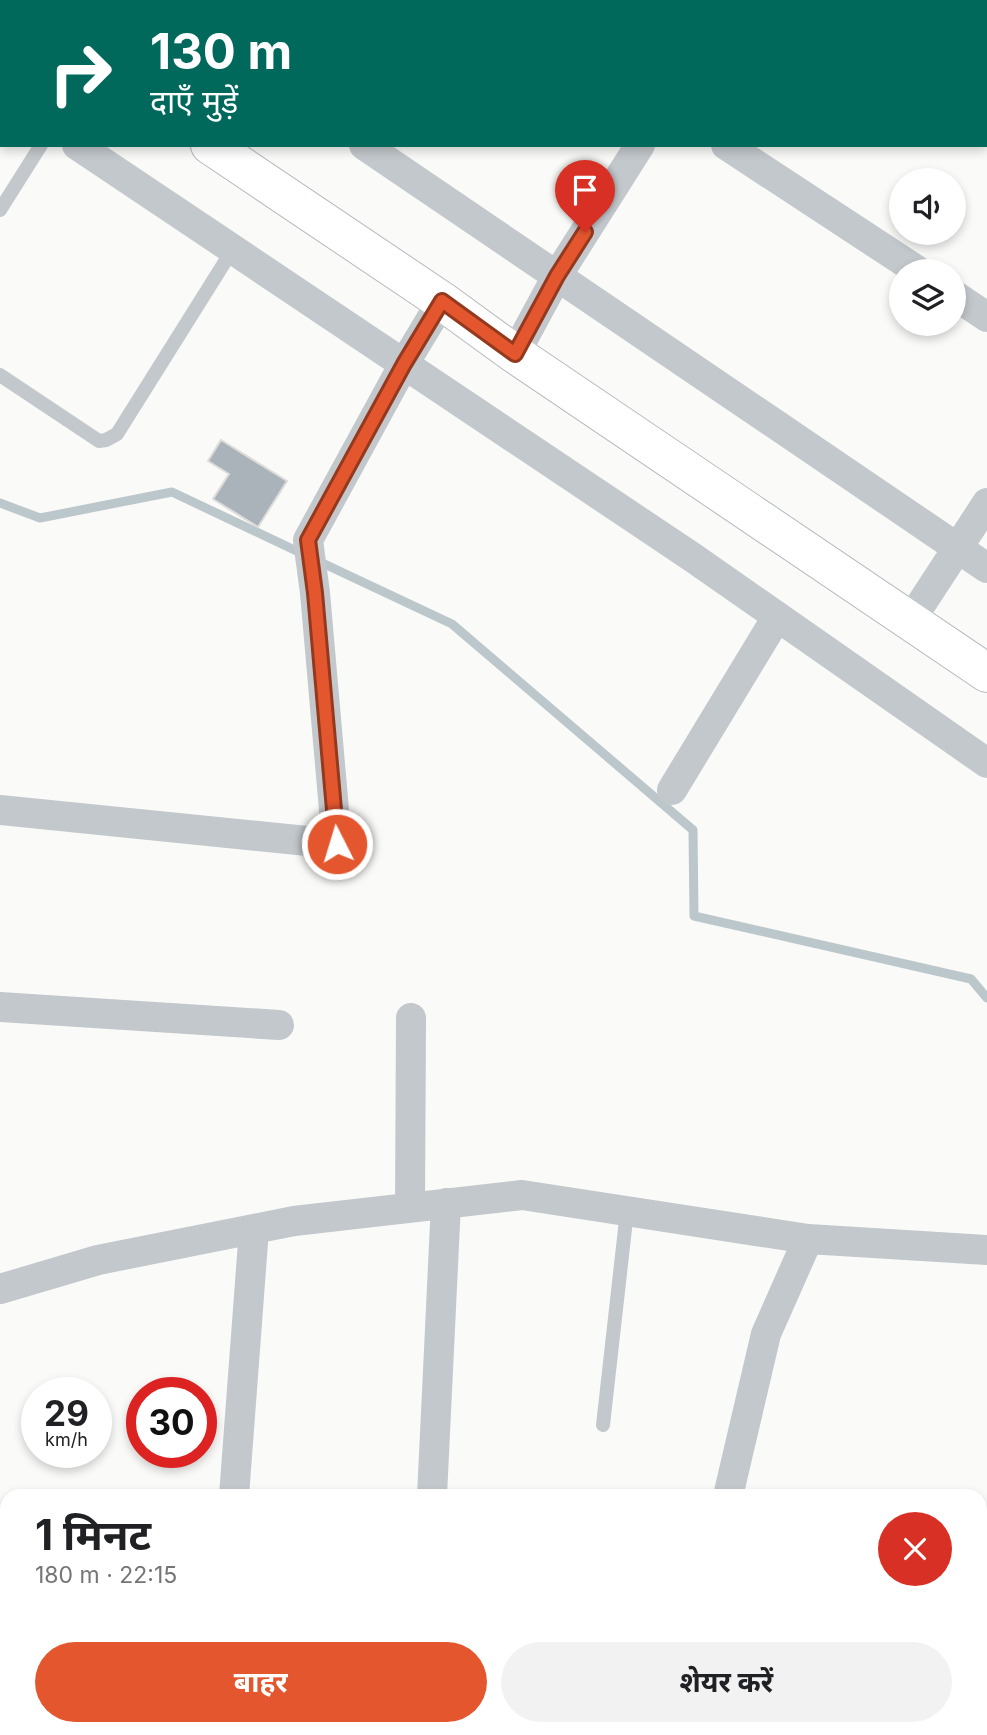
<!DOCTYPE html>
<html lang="hi">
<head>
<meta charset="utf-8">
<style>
	:root { --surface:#fff; --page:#f2f2f2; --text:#202124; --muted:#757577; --accent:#e4572e }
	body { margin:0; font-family:Inter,"Noto Sans Devanagari",sans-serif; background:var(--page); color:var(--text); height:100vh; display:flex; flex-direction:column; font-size:26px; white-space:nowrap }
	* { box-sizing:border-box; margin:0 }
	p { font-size:23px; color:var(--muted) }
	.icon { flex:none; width:38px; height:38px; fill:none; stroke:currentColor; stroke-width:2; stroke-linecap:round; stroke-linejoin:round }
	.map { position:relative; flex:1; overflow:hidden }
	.panel { position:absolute; left:0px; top:1489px; width:987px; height:247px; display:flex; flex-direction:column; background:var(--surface); border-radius:21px 21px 0 0; box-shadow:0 4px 10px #0003 }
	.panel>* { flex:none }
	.hud { position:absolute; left:0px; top:0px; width:987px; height:147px; box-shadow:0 4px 10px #0003; background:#00695c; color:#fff; overflow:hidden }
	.fabs { position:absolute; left:889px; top:168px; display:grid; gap:14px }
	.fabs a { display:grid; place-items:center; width:77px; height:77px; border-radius:50%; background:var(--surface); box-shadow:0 4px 10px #0003; font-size:35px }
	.speed { position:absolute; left:21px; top:1377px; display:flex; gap:14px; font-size:35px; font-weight:700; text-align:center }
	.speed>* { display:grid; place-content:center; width:91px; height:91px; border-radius:50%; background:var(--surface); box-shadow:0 4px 10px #0003; line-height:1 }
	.speed small { font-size:18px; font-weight:400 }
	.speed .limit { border:10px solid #d22; background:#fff; color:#111 }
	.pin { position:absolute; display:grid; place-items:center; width:60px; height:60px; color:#fff; margin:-72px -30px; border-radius:50% 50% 50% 0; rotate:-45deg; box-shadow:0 0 7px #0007 }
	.pin .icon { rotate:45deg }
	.me { position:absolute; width:77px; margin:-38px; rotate:355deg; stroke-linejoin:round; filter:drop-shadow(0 0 5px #0008) }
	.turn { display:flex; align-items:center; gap:24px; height:147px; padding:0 35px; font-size:32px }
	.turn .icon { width:91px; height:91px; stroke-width:2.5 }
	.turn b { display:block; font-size:49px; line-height:60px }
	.round { display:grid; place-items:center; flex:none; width:74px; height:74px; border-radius:37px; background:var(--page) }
	.summary { display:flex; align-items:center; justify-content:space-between; height:119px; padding:0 35px }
	h1 { font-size:42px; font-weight:700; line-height:52px }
	.primary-button { display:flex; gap:14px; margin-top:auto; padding:14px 35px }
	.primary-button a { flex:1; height:80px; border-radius:42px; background:var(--accent); color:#fff; font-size:28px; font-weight:700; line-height:80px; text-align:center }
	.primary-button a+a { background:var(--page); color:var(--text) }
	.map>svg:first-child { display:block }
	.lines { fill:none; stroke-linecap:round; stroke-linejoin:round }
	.stream { stroke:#bbc7cb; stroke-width:9 }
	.building { fill:#aab3b9; stroke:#dcdcda; stroke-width:2 }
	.secondary-casing { stroke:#b3babf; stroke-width:40 }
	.lane { stroke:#c3c8cc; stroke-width:14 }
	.street { stroke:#c3c8cc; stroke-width:30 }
	.secondary { stroke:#fff; stroke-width:38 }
	.route-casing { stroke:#94391e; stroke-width:18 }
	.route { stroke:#e4572e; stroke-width:12 }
</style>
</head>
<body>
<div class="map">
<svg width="987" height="1735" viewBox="0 0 987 1735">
	<rect width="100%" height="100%" fill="#fafaf8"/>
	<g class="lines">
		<path class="stream" d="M0,503L40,518L172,492L305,555
			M318,561L452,624L693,830L694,916L971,979L987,998"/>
	</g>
	<path class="building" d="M221,440L287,481L258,527L213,499L229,474L208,461Z"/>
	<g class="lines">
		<g class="secondary-casing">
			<path id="secondary" d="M0,4L2,5
				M210,145L442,301L515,354L987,673"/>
		</g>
		<path class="lane" d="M0,210L41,145
			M0,375L99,441L106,440L117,434L233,249
			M603,1425L627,1211"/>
		<path class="street" d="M144,0L147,2
			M611,0L614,2
			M68,2L69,0
			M732,2L733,0
			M0,93L2,94
			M77,145L692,557L987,763
			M364,145L987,568
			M726,145L918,271
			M954,295L987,317
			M515,354L557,276L640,145
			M910,621L987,503
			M672,790L777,617
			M0,810L337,844L315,593L308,540L404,364L442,301
			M0,1007L279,1025
			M410,1207L411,1018
			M0,1289L98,1260L294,1221L522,1195L808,1239L987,1250
			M234,1496L254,1229
			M432,1496L446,1203
			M728,1496L766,1334L808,1239
			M399,1735L401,1729
			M673,1735L674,1729"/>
		<use href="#secondary" class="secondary"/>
	</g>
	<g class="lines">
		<g class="route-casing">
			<path id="route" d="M337,844L315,593L308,540L404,364L442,301L515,354L557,276L585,232"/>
		</g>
		<use href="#route" class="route"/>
	</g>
</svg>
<div class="fabs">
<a><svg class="icon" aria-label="sound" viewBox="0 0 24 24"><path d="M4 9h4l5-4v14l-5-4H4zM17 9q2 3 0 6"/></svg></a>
<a><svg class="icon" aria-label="layers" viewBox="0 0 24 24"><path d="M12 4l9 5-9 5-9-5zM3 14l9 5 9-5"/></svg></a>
</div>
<div class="speed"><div>29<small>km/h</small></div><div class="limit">30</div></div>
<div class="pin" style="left:585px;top:232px;background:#d93025"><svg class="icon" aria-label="arrive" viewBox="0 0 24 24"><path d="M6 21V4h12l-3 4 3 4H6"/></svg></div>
<svg class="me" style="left:337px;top:844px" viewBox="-20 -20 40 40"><circle r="17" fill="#e4572e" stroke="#fff" stroke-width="3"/><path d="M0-11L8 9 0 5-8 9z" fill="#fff"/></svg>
<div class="hud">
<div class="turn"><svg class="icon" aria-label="right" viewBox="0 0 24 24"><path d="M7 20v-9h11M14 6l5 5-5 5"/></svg><div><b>130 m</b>दाएँ मुड़ें</div></div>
</div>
<section class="panel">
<div class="summary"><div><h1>1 मिनट</h1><p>180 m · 22:15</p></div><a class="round" style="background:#d93025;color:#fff"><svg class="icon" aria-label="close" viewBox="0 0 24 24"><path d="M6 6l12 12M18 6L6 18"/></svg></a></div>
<div class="primary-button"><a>बाहर</a><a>शेयर करें</a></div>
</section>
</div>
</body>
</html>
